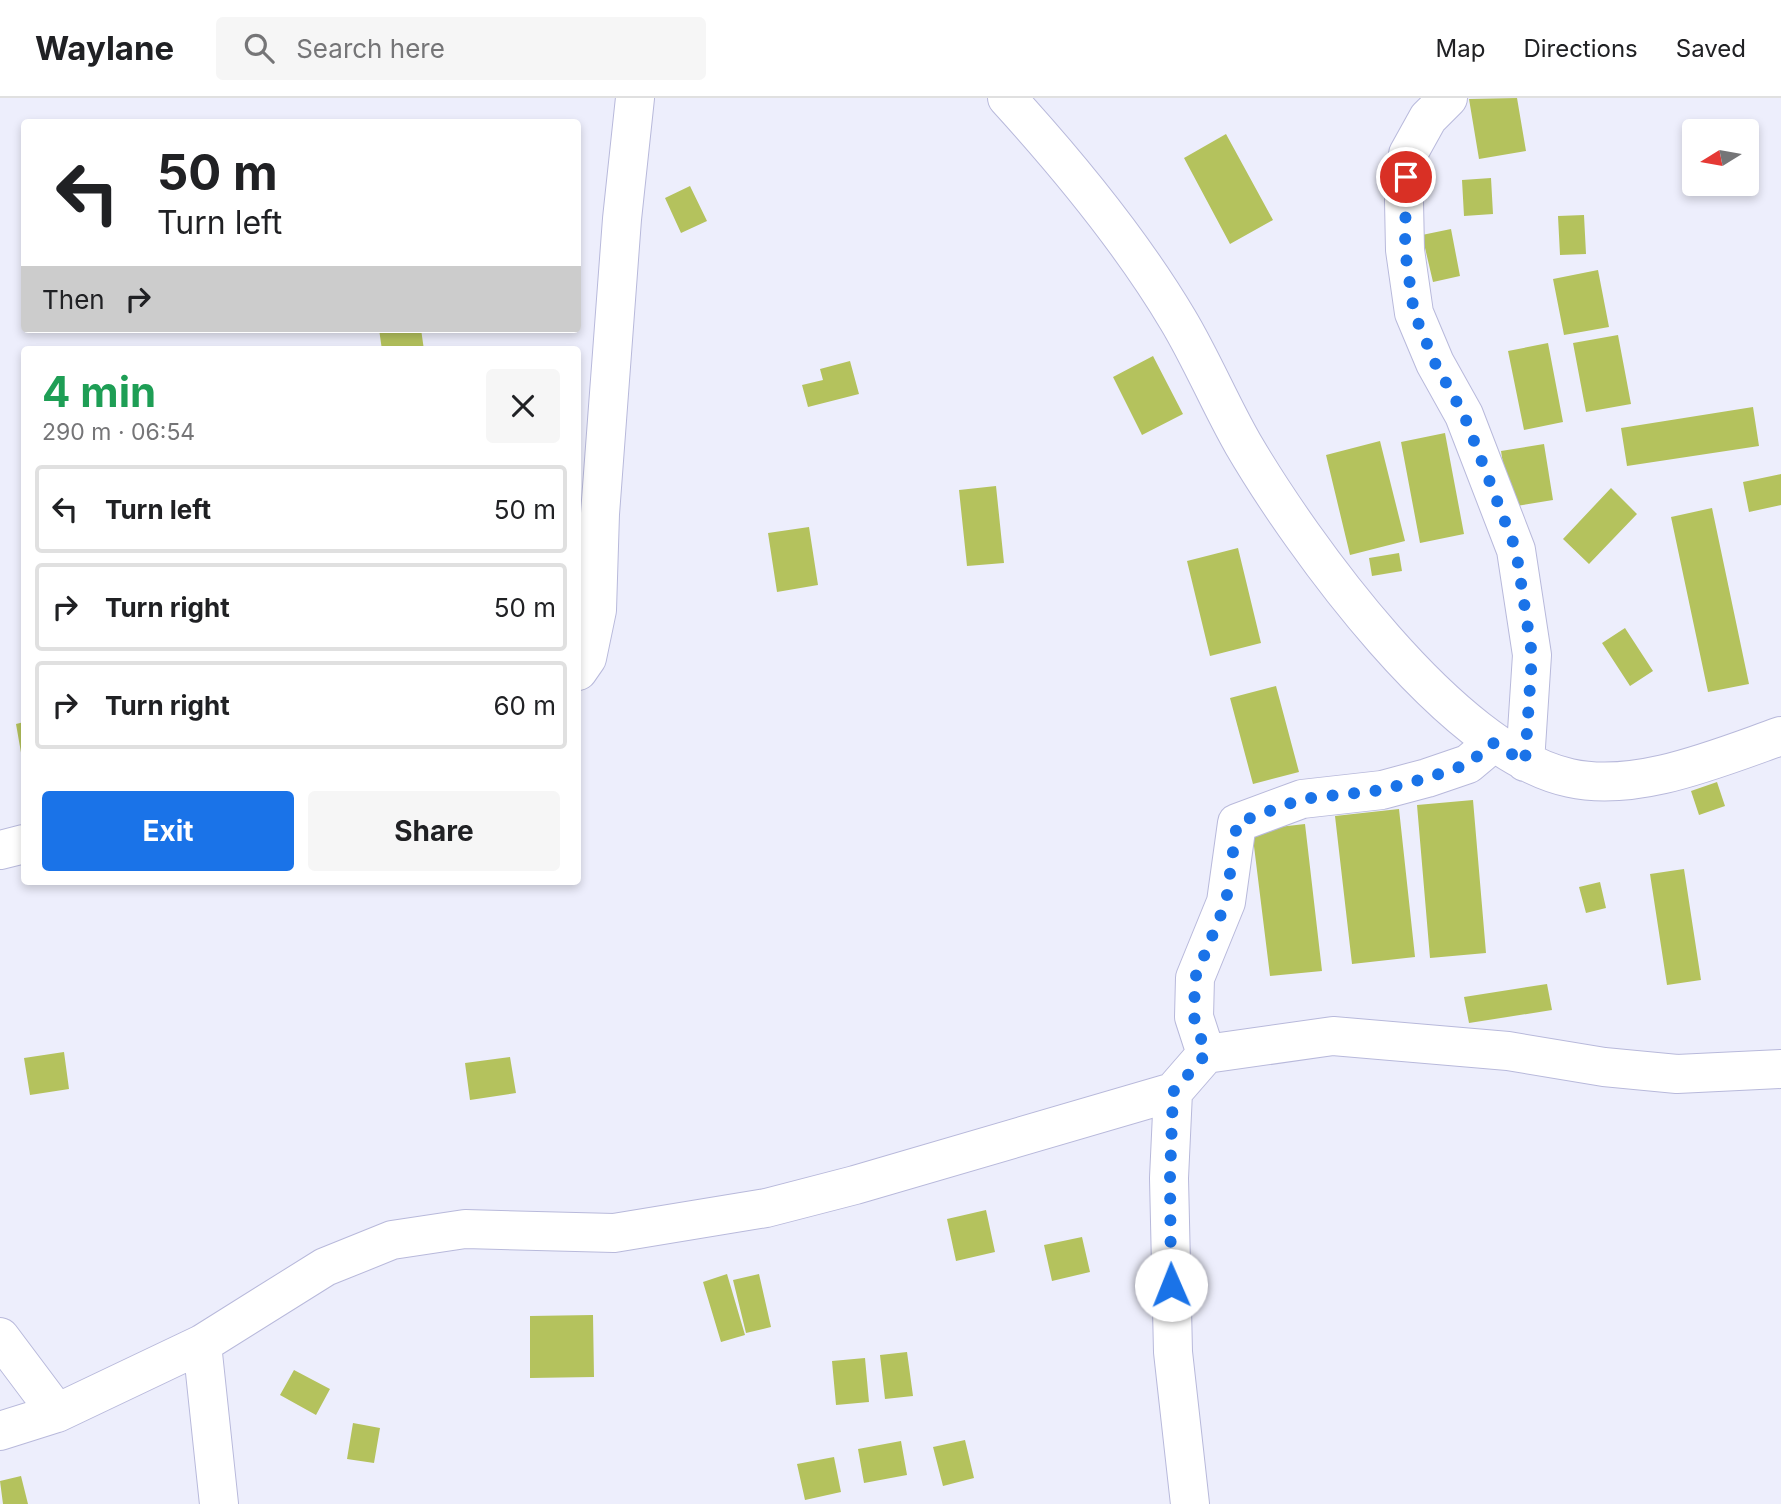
<!DOCTYPE html>
<html lang="en">
<head>
<meta charset="utf-8">
<style>
	:root { --surface:#fff; --page:#f6f6f6; --text:#202124; --muted:#757577; --line:#e0e0e0; --accent:#1a73e8 }
	body { margin:0; font-family:Inter,sans-serif; background:var(--page); color:var(--text); height:100vh; display:flex; flex-direction:column; font-size:26px; white-space:nowrap }
	* { box-sizing:border-box; margin:0 }
	p { font-size:23px; color:var(--muted) }
	.icon { flex:none; width:38px; height:38px; fill:none; stroke:currentColor; stroke-width:2; stroke-linecap:round; stroke-linejoin:round }
	.map { position:relative; flex:1; overflow:hidden }
	.drawer { position:absolute; left:21px; top:248px; width:560px; height:539px; display:flex; flex-direction:column; background:var(--surface); border-radius:7px; box-shadow:0 4px 10px #0003 }
	.drawer>* { flex:none }
	.guide { position:absolute; left:21px; top:21px; width:560px; height:214px; border-radius:7px; box-shadow:0 4px 10px #0003; background:#fff; color:var(--text); overflow:hidden }
	.needle { width:46px; rotate:259deg }
	.controls { position:absolute; left:1682px; top:21px; display:grid; gap:14px }
	.controls a { display:grid; place-items:center; width:77px; height:77px; border-radius:7px; background:var(--surface); box-shadow:0 4px 10px #0003; font-size:35px }
	.pin { position:absolute; display:grid; place-items:center; width:60px; height:60px; color:#fff; margin:-30px; border:4px solid #fff; border-radius:50%; box-shadow:0 2px 7px #0007 }
	.me { position:absolute; width:77px; margin:-38px; rotate:359deg; stroke-linejoin:round; filter:drop-shadow(0 0 5px #0008) }
	.turn { display:flex; align-items:center; gap:24px; height:147px; padding:0 21px; font-size:32px }
	.turn .icon { width:91px; height:91px; stroke-width:2.5 }
	.turn b { display:block; font-size:49px; line-height:60px }
	.then { display:flex; align-items:center; height:66px; padding:0 21px; background:#0003; gap:14px; font-size:26px }
	.round { display:grid; place-items:center; flex:none; width:74px; height:74px; border-radius:7px; background:var(--page) }
	.summary { display:flex; align-items:center; justify-content:space-between; height:119px; padding:0 21px }
	h1 { font-size:42px; font-weight:700; line-height:52px; color:#1e9e55 }
	.action { display:flex; gap:14px; margin-top:auto; padding:14px 21px }
	.action a { flex:1; height:80px; border-radius:7px; background:var(--accent); color:#fff; font-size:28px; font-weight:700; line-height:80px; text-align:center }
	.action a+a { background:var(--page); color:var(--text) }
	ul { padding:0; list-style:none }
	li { display:flex; align-items:center; gap:21px; height:88px; margin:0 14px 10px; padding:0 7px; border:4px solid var(--line); border-radius:7px }
	li div { flex:1 }
	li b { display:block; font-size:26px }
	li em { font-style:normal }
	header { display:flex; align-items:center; gap:42px; box-sizing:border-box; height:98px; padding:0 35px; background:var(--surface); border-bottom:2px solid var(--line) }
	header strong { font-size:33px }
	nav { display:flex; gap:38px; margin-inline-start:auto; font-size:24px }
	.search { width:490px; height:63px; background:var(--page); display:flex; align-items:center; gap:18px; box-sizing:border-box; padding:0 24px; border-radius:7px; color:var(--muted); font-size:26px }
	.map>svg:first-child { display:block }
	.building { fill:#b4c25d }
	.lines { fill:none; stroke-linecap:round; stroke-linejoin:round }
	.minor-casing { stroke:#b8b9db; stroke-width:40 }
	.minor { stroke:#fff; stroke-width:38 }
	.route { stroke:#1a73e8; stroke-width:12; stroke-dasharray:0 21.6 }
</style>
</head>
<body>
<header>
<strong>Waylane</strong>
<div class="search"><svg class="icon" aria-label="search" viewBox="0 0 24 24"><circle cx="10" cy="10" r="6"/><path d="M15 15l6 6"/></svg>Search here</div>
<nav><a>Map</a><a>Directions</a><a>Saved</a></nav>
</header>
<div class="map">
<svg width="1781" height="1406" viewBox="0 0 1781 1406">
	<rect width="100%" height="100%" fill="#edeefc"/>
	<path class="building" d="M1517,0L1526,53L1479,61L1469,1Z
		M1226,36L1273,122L1230,146L1184,60Z
		M1491,80L1493,116L1464,118L1462,82Z
		M690,88L707,123L681,135L665,100Z
		M1584,117L1586,156L1560,157L1558,118Z
		M1451,131L1460,178L1433,184L1422,137Z
		M1598,172L1609,229L1564,237L1553,181Z
		M379,231H421L424,252H382Z
		M1618,237L1631,306L1586,314L1573,245Z
		M1548,245L1563,324L1524,332L1508,253Z
		M1153,258L1183,316L1142,337L1113,279Z
		M850,263L859,296L808,309L802,287L823,282L820,271Z
		M1753,309L1759,348L1627,368L1621,330Z
		M1445,335L1464,436L1420,445L1401,344Z
		M1380,343L1405,443L1350,457L1326,357Z
		M1544,346L1553,402L1510,409L1501,353Z
		M1781,376V407L1749,414L1743,384Z
		M996,388L1004,465L967,468L959,392Z
		M1611,390L1637,416L1589,466L1563,441Z
		M1712,410L1749,586L1708,594L1671,419Z
		M809,429L818,487L777,494L768,435Z
		M1238,450L1261,545L1210,558L1187,463Z
		M1399,455L1402,473L1372,478L1369,460Z
		M1625,530L1653,573L1630,588L1602,545Z
		M1276,588L1299,674L1253,686L1230,600Z
		M24,624V666H23L16,626Z
		M1717,684L1725,708L1699,717L1691,693Z
		M1473,702L1486,855L1430,860L1417,707Z
		M1399,711L1415,859L1352,866L1335,718Z
		M1305,726L1322,873L1270,878L1252,732Z
		M1684,771L1701,882L1667,887L1650,776Z
		M1600,784L1606,810L1586,815L1579,789Z
		M1547,886L1552,912L1469,925L1464,899Z
		M64,954L69,991L30,997L24,960Z
		M510,959L516,995L470,1002L465,965Z
		M986,1112L995,1154L956,1163L947,1121Z
		M1082,1139L1090,1174L1052,1183L1044,1147Z
		M727,1176L745,1237L721,1244L703,1184Z
		M759,1176L771,1229L746,1235L733,1182Z
		M593,1217L594,1279L530,1280V1218Z
		M907,1254L913,1298L885,1301L880,1257Z
		M865,1260L869,1304L836,1307L832,1263Z
		M294,1272L330,1291L316,1317L280,1297Z
		M353,1325L380,1330L374,1365L347,1361Z
		M965,1342L974,1380L943,1388L933,1349Z
		M901,1343L907,1377L864,1385L858,1351Z
		M834,1359L841,1394L805,1402L797,1366Z
		M21,1378L28,1406H3L0,1383Z"/>
	<g class="lines">
		<g class="minor-casing">
			<path id="minor" d="M1007,0C1069,68 1131,143 1178,222C1202,262 1220,306 1243,346C1302,447 1452,655 1570,680C1637,695 1718,660 1781,638
				M1448,0L1428,20L1408,56L1404,103L1405,152L1414,215L1435,265L1464,317L1516,452L1532,557L1525,664
				M578,573L587,560L597,512L600,416L622,121L635,0
				M0,752L24,746
				M1206,956L1194,919L1195,880L1226,804L1237,725L1302,701L1382,692L1427,680L1468,666L1493,645
				M1173,994L1169,1080L1173,1254L1190,1406
				M0,1239L57,1315
				M202,1246L219,1406
				M0,1333L57,1315L202,1246L325,1169L392,1142L465,1131L614,1135L766,1110L855,1087L1173,994L1206,956L1333,938L1508,953L1604,969L1677,976L1781,971"/>
		</g>
		<use href="#minor" class="minor"/>
	</g>
	<g class="lines">
		<path class="route" d="M1171,1187L1170,1080L1173,994L1206,956L1194,919L1195,880L1226,804L1237,725L1302,701L1382,692L1427,680L1468,666L1493,645L1525,664L1532,557L1516,452L1464,317L1435,265L1414,215L1405,152L1406,79"/>
	</g>
</svg>
<div class="controls">
<a><svg class="needle" viewBox="-14 -14 28 28"><path d="M0-13l5 13h-10z" fill="#e53935"/><path d="M0 13l5-13h-10z" fill="#757577"/></svg></a>
</div>
<div class="pin" style="left:1406px;top:79px;background:#d93025"><svg class="icon" aria-label="arrive" viewBox="0 0 24 24"><path d="M6 21V4h12l-3 4 3 4H6"/></svg></div>
<svg class="me" style="left:1171px;top:1187px" viewBox="-20 -20 40 40"><circle r="19" fill="#fff"/><path d="M0-13L10 11 0 6-10 11z" fill="#1a73e8"/></svg>
<div class="guide">
<div class="turn"><svg class="icon" aria-label="left" viewBox="0 0 24 24"><path d="M17 20v-9H6M10 6l-5 5 5 5"/></svg><div><b>50 m</b>Turn left</div></div>
<div class="then">Then<svg class="icon" aria-label="right" viewBox="0 0 24 24"><path d="M7 20v-9h11M14 6l5 5-5 5"/></svg></div>
</div>
<section class="drawer">
<div class="summary"><div><h1>4 min</h1><p>290 m · 06:54</p></div><a class="round"><svg class="icon" aria-label="close" viewBox="0 0 24 24"><path d="M6 6l12 12M18 6L6 18"/></svg></a></div>
<ul>
<li><svg class="icon" aria-label="left" viewBox="0 0 24 24"><path d="M17 20v-9H6M10 6l-5 5 5 5"/></svg><div><b>Turn left</b></div><em>50 m</em></li>
<li><svg class="icon" aria-label="right" viewBox="0 0 24 24"><path d="M7 20v-9h11M14 6l5 5-5 5"/></svg><div><b>Turn right</b></div><em>50 m</em></li>
<li><svg class="icon" aria-label="right" viewBox="0 0 24 24"><path d="M7 20v-9h11M14 6l5 5-5 5"/></svg><div><b>Turn right</b></div><em>60 m</em></li>
</ul>
<div class="action"><a>Exit</a><a>Share</a></div>
</section>
</div>
</body>
</html>
